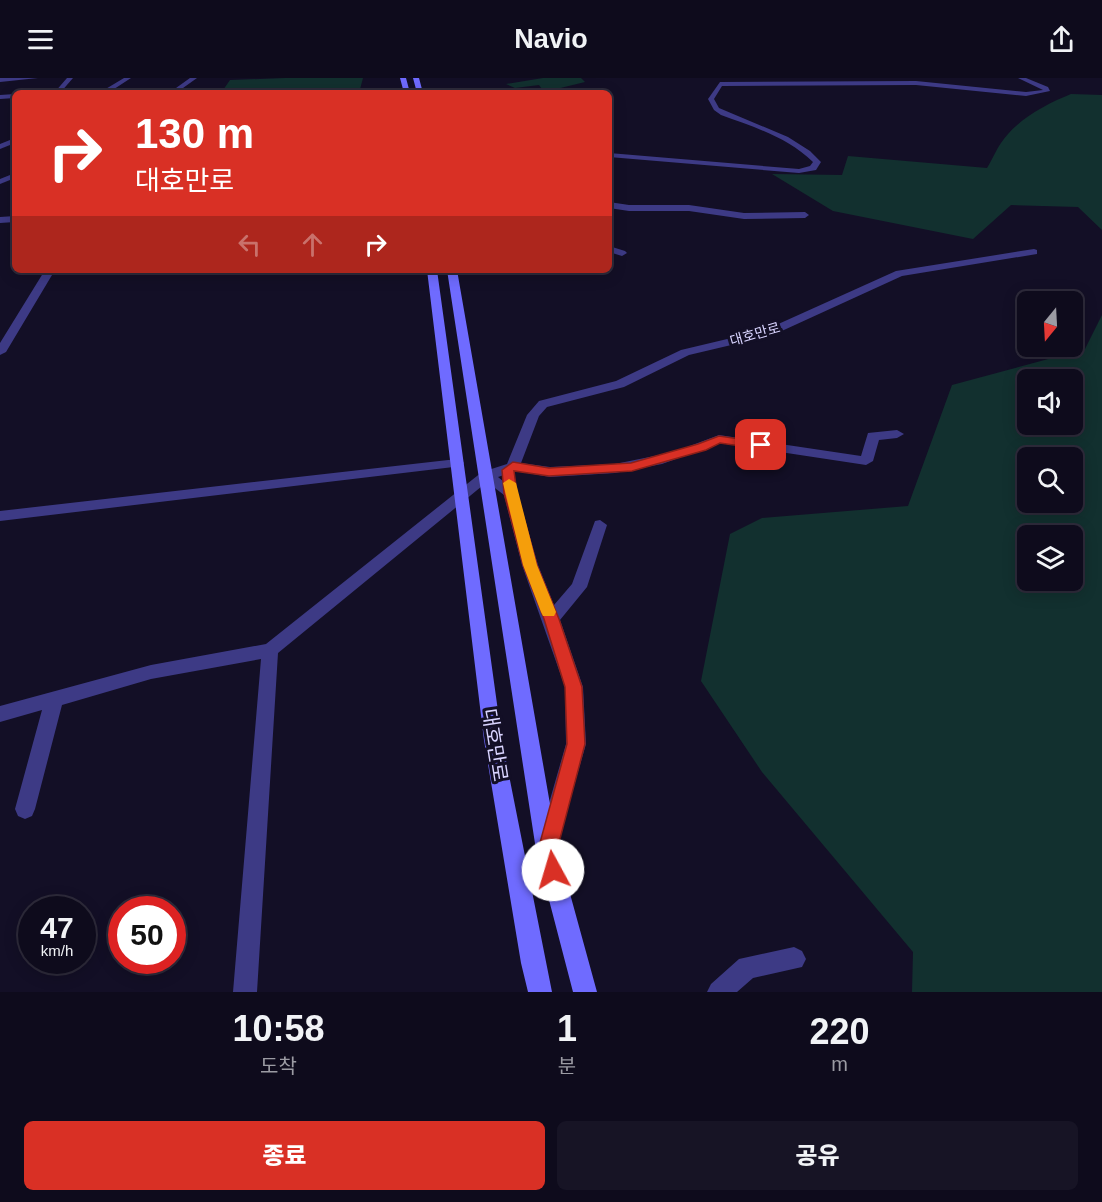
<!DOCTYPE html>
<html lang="ko">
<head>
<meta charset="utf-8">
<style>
	:root { --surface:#0e0b1c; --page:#171425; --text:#f1f3f6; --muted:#9b9ba3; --line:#2e2b3b; --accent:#d93025 }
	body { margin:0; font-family:Arial,"Noto Sans KR",sans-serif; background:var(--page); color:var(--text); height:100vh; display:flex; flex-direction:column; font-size:22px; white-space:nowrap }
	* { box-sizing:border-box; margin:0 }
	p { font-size:20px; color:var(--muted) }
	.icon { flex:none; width:33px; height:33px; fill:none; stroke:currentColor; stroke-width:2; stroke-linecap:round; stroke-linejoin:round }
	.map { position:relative; height:914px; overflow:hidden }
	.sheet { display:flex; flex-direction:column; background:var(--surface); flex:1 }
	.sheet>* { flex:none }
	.hud { position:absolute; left:12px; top:12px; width:600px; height:183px; border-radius:9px; box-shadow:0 3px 15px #0003,0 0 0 2px var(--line); background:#d93025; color:#fff; overflow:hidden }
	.needle { width:39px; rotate:198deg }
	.controls { position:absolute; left:1017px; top:213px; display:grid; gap:12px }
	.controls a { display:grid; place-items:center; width:66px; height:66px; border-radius:9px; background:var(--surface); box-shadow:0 3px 15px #0003,0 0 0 2px var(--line); font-size:30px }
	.speed { position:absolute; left:18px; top:818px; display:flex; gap:12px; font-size:30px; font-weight:700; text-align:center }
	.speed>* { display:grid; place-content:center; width:78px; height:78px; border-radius:50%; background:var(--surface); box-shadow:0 3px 15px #0003,0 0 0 2px var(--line); line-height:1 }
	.speed small { font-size:15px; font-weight:400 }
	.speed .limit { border:9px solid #d22; background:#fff; color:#111 }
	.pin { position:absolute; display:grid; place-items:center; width:51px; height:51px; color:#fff; margin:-26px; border-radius:12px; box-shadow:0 3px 9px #0006 }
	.me { position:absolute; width:66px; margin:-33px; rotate:354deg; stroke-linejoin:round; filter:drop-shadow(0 0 4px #0008) }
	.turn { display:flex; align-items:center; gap:21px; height:126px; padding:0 24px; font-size:27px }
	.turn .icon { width:78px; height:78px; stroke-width:2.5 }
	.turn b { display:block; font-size:42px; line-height:51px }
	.lanes { display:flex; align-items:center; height:57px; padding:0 24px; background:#0003; justify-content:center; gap:30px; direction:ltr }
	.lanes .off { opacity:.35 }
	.eta { display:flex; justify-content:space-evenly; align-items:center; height:102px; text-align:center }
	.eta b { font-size:36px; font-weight:800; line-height:42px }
	.action { display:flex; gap:12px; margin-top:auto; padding:12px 24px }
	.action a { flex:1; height:69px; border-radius:9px; background:var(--accent); color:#fff; font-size:24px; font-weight:800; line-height:69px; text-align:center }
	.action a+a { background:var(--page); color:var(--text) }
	header { display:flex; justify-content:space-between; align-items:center; height:78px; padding:0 24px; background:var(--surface); font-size:27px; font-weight:800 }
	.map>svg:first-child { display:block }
	.green { fill:#12302f; fill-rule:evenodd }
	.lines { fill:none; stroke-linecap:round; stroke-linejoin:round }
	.minor { fill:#3d3a85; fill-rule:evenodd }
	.secondary { fill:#6f6bff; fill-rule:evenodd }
	.route { fill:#d93025; stroke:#8d1f18; stroke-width:1.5 }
	.slow { fill:#f59e0b }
	.labels { text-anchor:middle; stroke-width:6; stroke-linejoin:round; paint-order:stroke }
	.far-street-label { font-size:14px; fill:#d9d4ff; stroke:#130f26 }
	.near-street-label { font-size:20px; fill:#d9d4ff; stroke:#130f26 }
</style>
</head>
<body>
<header><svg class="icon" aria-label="menu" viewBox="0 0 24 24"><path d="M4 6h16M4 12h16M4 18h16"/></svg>Navio<svg class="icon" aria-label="share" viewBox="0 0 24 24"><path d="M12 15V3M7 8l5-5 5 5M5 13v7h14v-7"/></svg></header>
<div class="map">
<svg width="1102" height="914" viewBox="0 0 1102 914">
	<rect width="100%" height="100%" fill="#130f26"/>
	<path class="green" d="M285,0H363L359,15H221L230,2Z
		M543,0H581L585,4L544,14L539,7L515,10L506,6Z
		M1071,16L1102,17V152L1078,129L1011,127L973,161L833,133L772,96L842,97L848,78L987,90C992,82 996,72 1001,65C1016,42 1046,26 1071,16Z
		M1102,237V914H912L913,874L762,694L701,603L730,456L762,440L908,428L952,307L1085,271ZM1028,302H1072V346H1028ZM1028,380H1072V424H1028ZM1028,458H1072V502H1028Z"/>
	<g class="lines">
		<path class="minor" d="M0,0H38L0,4Z
			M67,0H73L60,15H54Z
			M124,0H131L108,15H82L104,12Z
			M190,0H197L176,15H169Z
			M1018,0H1026L1048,9L1050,13L1026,18L916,7L722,8L714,21L719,30L788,59L810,73L821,84L816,92L799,95L609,79V75L799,91L810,88L813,84C787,59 754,49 721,37L714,32L708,21L720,4L916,3L1026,14L1043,12Z
			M15,16V20L0,21V17Z
			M15,60V65L0,71V66Z
			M15,95V100L0,106V101Z
			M609,124L629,127H689L744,135L805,134L809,137L805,140L744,141L689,133H629L609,130Z
			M15,138V144L0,145V139Z
			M609,168L625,173L627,175L622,178L609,174Z
			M1034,171L1037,172V176L902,198L773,257L689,277L624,309L547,329L539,338L521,385L550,389L615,386L674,374L719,357L861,378L868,355L897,352L904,356L897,360L879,362L873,383L866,387L720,365L662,386L615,395L550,399L516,393L498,399L517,415L538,487L554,527L572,506L595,443L600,442L607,447L587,509L560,542L583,609L586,666L555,774L548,778L541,774L537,767L566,666L565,609L522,487L504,417L487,404L278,575L257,914H233L261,581L151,601L62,627L35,731L32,738L25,741L18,738L15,731L42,632L0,644V628L151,587L266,566L482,394L507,386L527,337L539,323L616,303L681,272L765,252L896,193Z
			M45,192H55L6,274L0,277V265Z
			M536,192H548L549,194L544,197Z
			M457,381L462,382L464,385L462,388L0,443V433Z
			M794,869L802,873L806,881L802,889L753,900L737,914H707L711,906L739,881Z"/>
		<path class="secondary" d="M400,0H406L410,15H404Z
			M413,0H419L423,15H417Z
			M427,192H437L502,662L552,914H528L521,885L484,662Z
			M447,192H457L558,772L597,914H573L536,772Z"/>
	</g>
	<path class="route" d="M719,358L761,364L767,367L761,371L720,365L706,372L632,393L549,398L514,393L517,415L537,487L559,541L582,609L585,666L557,772L562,792L560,799L553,802L546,799L538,772L567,666L565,609L544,541L523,487L504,415L502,392L513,384L549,390L631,385L698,366Z"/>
	<path class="slow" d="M509,401L516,405L537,487L556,534L554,538H543L541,534L523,487L503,405Z"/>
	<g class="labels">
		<g class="far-street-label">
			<text transform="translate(755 256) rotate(-16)" y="5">대호만로</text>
		</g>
		<g class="near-street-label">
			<text transform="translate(495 667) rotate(81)" y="7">대호만로</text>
		</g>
	</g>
</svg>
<div class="controls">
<a><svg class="needle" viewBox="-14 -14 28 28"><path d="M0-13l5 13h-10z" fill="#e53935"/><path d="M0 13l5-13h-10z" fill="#9b9ba3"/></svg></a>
<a><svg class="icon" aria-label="sound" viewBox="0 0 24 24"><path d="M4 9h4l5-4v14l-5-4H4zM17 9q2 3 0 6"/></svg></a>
<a><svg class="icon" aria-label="search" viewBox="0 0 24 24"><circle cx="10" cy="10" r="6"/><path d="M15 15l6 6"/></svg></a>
<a><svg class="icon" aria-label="layers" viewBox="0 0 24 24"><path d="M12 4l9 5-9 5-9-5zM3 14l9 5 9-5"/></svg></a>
</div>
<div class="speed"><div>47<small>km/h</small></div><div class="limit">50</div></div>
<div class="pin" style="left:761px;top:367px;background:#d93025"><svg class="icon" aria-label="arrive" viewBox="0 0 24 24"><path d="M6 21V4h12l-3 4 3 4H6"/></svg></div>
<svg class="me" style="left:553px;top:792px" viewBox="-20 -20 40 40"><circle r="19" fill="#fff"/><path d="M0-13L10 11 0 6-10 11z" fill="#d93025"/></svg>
<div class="hud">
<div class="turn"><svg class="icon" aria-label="right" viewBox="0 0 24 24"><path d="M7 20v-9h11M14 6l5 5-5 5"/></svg><div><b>130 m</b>대호만로</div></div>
<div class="lanes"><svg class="icon off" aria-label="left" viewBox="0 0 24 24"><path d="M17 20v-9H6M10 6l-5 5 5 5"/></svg><svg class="icon off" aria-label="ahead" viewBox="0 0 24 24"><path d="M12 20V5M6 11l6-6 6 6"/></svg><svg class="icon" aria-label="right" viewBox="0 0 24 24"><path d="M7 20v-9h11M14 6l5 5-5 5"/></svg></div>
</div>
</div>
<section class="sheet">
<div class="eta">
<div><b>10:58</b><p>도착</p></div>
<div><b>1</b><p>분</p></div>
<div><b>220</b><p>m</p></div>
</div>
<div class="action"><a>종료</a><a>공유</a></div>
</section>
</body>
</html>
